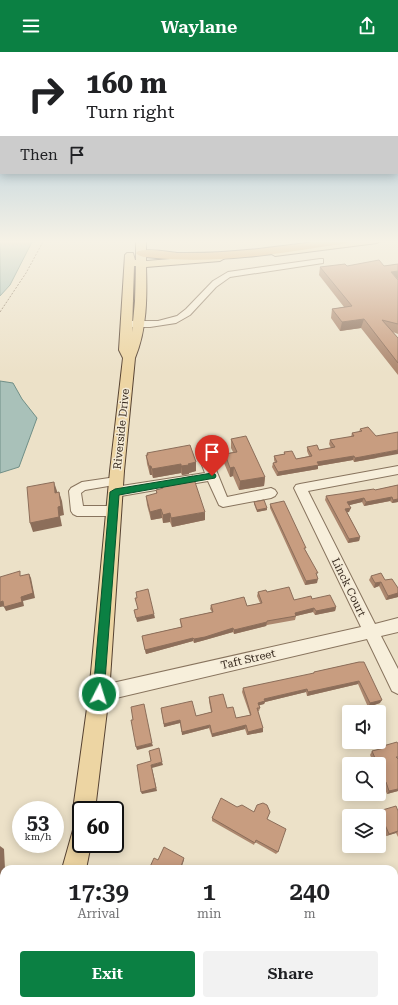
<!DOCTYPE html>
<html lang="en">
<head>
<meta charset="utf-8">
<style>
	:root { --surface:#fff; --page:#f2f2f2; --text:#202124; --muted:#757577; --accent:#0b8043 }
	body { margin:0; font-family:"Roboto Serif",serif; background:var(--page); color:var(--text); height:100vh; display:flex; flex-direction:column; font-size:15px; white-space:nowrap }
	* { box-sizing:border-box; margin:0 }
	p { font-size:13px; color:var(--muted) }
	.icon { flex:none; width:22px; height:22px; fill:none; stroke:currentColor; stroke-width:2; stroke-linecap:round; stroke-linejoin:round }
	.map { position:relative; flex:1; overflow:hidden }
	.sheet { position:absolute; left:0px; top:813px; width:398px; height:140px; display:flex; flex-direction:column; background:var(--surface); border-radius:12px 12px 0 0; box-shadow:0 2px 10px #0003 }
	.sheet>* { flex:none }
	.hud { position:absolute; left:0px; top:0px; width:398px; height:122px; box-shadow:0 2px 10px #0003; background:#fff; color:var(--text); overflow:hidden }
	.buttons { position:absolute; left:342px; top:653px; display:grid; gap:8px }
	.buttons a { display:grid; place-items:center; width:44px; height:44px; border-radius:4px; background:var(--surface); box-shadow:0 2px 10px #0003; font-size:20px }
	.speed { position:absolute; left:12px; top:749px; display:flex; gap:8px; font-size:20px; font-weight:700; text-align:center }
	.speed>* { display:grid; place-content:center; width:52px; height:52px; border-radius:50%; background:var(--surface); box-shadow:0 2px 10px #0003; line-height:1 }
	.speed small { font-size:10px; font-weight:400 }
	.speed .limit { border:2px solid #111; border-radius:6px; background:#fff; color:#111 }
	.pin { position:absolute; display:grid; place-items:center; width:34px; height:34px; color:#fff; margin:-41px -17px; border-radius:50% 50% 50% 0; rotate:-45deg; box-shadow:0 0 4px #0007 }
	.pin .icon { rotate:45deg }
	.me { position:absolute; width:44px; margin:-22px; rotate:5deg; stroke-linejoin:round; filter:drop-shadow(0 0 3px #0008) }
	.turn { display:flex; align-items:center; gap:14px; height:84px; padding:0 20px; font-size:18px }
	.turn .icon { width:52px; height:52px; stroke-width:2.5 }
	.turn b { display:block; font-size:28px; line-height:34px }
	.then { display:flex; align-items:center; height:38px; padding:0 20px; background:#0003; gap:8px; font-size:15px }
	.eta { display:flex; justify-content:space-evenly; align-items:center; height:68px; text-align:center }
	.eta b { font-size:24px; font-weight:600; line-height:28px }
	.button { display:flex; gap:8px; margin-top:auto; padding:8px 20px }
	.button a { flex:1; height:46px; border-radius:4px; background:var(--accent); color:#fff; font-size:16px; font-weight:600; line-height:46px; text-align:center }
	.button a+a { background:var(--page); color:var(--text) }
	header { display:flex; justify-content:space-between; align-items:center; height:52px; padding:0 20px; background:var(--accent); color:#fff; font-size:18px; font-weight:600 }
	.map>svg:first-child { display:block }
	.water { fill:#a9c1b9; stroke:#708f87 }
	.lines { fill:none; stroke-linecap:round; stroke-linejoin:round }
	.minor-casing { stroke:#88745e; stroke-width:2 }
	.major-casing { stroke:#564232; stroke-width:2 }
	.highway-casing { stroke:#564232; stroke-width:2 }
	.path { stroke:#88745e; stroke-width:1; stroke-dasharray:2 1.5; stroke-linecap:butt }
	.minor { fill:#f7efdb; fill-rule:evenodd }
	.major { fill:#edd5a3; fill-rule:evenodd }
	.highway { fill:#d6a05f; fill-rule:evenodd }
	.wall { fill:#ac876e }
	.shaded-wall { fill:#8c6e5a }
	.building { fill:#c89d80; stroke:#8c6e5a }
	.route { fill:#0b8043; stroke:#07532c }
	.labels { text-anchor:middle; stroke-width:3; stroke-linejoin:round; paint-order:stroke }
	.street-label { font-size:11px; fill:#392c21; stroke:#f4ebd7 }
</style>
</head>
<body>
<header><svg class="icon" aria-label="menu" viewBox="0 0 24 24"><path d="M4 6h16M4 12h16M4 18h16"/></svg>Waylane<svg class="icon" aria-label="share" viewBox="0 0 24 24"><path d="M12 15V3M7 8l5-5 5 5M5 13v7h14v-7"/></svg></header>
<div class="map">
<svg width="398" height="953" viewBox="0 0 398 953">
	<rect width="100%" height="100%" fill="#ece1c8"/>
	<path class="water" d="M0,188H33L10,233L0,244Z
		M0,329L13,331L22,347L37,366L19,415L0,421Z"/>
	<g class="lines">
		<g class="minor-casing">
			<path id="minor" d="M320,207H323V211L230,225L216,235L190,263L176,271L150,275H126L121,272L126,269H158L177,264L186,257L213,229L228,220Z
				M206,404L210,405L212,408L227,445L271,436L275,438L277,441L275,444L271,446L223,455L219,453L208,429L115,445L111,443L109,440L111,437L115,435L205,421L200,408L202,405Z
				M398,414V422L308,439L375,572L398,566V580L381,584L398,617V642L392,639L367,587L99,650L93,647L91,642L93,637L99,634L361,575L294,436L296,433L300,432Z
				M116,425L120,426L122,429L120,432L85,438L81,441L83,454H113L117,456L119,459L117,462L113,464H77L73,462L71,459L69,439L71,436L82,430Z
				M193,949H215L214,953H192Z"/>
		</g>
		<g class="major-casing">
			<path id="major" d="M136,188H146V209L220,203L225,206L220,209L146,215C147,245 147,277 135,306L124,419L109,642L95,758H81V768L76,766L73,758L89,642L110,419L123,306L119,298L125,203L127,201H133L135,208H136ZM134,214H136L135,249L132,280Z
				M357,188H382L377,191L275,204L270,201L275,198Z
				M81,774V792H91L86,817H62L73,778Z
				M32,949H58V953H30Z"/>
		</g>
		<g class="highway-casing">
			<path id="highway" d="M328,188H352L347,191C284,201 219,212 156,206C149,205 140,206 136,201C140,195 169,200 177,201C228,202 278,195 328,188Z"/>
		</g>
		<path class="path" d="M0,260L26,221L44,188"/>
		<use href="#minor" class="minor"/>
		<use href="#major" class="major"/>
		<use href="#highway" class="highway"/>
	</g>
	<path class="wall" d="M398,212V282L393,280L398,286V323L361,276L340,279L331,266L332,257L344,255L319,223L320,215L347,214H384Z
		M360,377L377,406L354,410L353,408L318,414V417L277,424L272,415L273,411H275L274,408V404L284,402V400L296,407L309,404L307,399V395L319,398L331,396L329,392L330,388L351,385L352,381L359,380Z
		M231,387L265,425L264,434L239,438L233,424L230,425L224,411L225,402L233,400L231,396Z
		M147,401L196,410V419L189,421V422L182,423L181,421L153,426L152,423H150L147,412L146,403H147Z
		M161,431L205,468L172,475L170,470L163,471L162,466L151,468L147,453L146,444L156,442V438L161,437Z
		M398,433V450L392,451L390,449L364,454L362,450L349,453V460H347L360,485L359,489L348,491L325,448L326,444L375,438Z
		M254,450L267,456V458L257,460L254,452Z
		M270,452L306,499L317,524V531L305,533L270,456Z
		M371,524L385,528L398,536V545L386,548L379,534L374,536L369,528Z
		M258,540H267L294,548L312,547L336,555L335,559L315,563L313,560L296,564L295,568L267,573L266,574L234,582L233,580L205,588L194,591L193,589L146,602L142,584L181,575L180,567L212,560L210,557L211,553L247,554L260,551L257,544Z
		M359,610L380,651L368,655L358,632L307,644L306,640L265,650L264,652L259,653L260,656L259,659H258L263,680L247,683L245,677L212,685L209,676L182,683L180,671L164,675L161,656L196,664L211,660L209,649V645L227,656L236,666L250,663L242,640L243,636L313,622L314,620Z
		M398,692V739L387,742L383,733L379,734V712H368V711L370,708L372,707L370,703L372,699L381,697L383,694Z
		M237,755L267,767L278,800L276,802L255,790L254,793L212,769V766Z
		M379,759H398V785L396,781L386,784L379,767V764H378L377,762Z"/>
	<path class="shaded-wall" d="M398,219V227L391,220Z
		M364,267L361,276L340,279L342,270Z
		M398,398V402L354,410L355,406Z
		M354,404L353,408L318,414V417L277,424L278,420L317,410Z
		M196,410V419L189,421V422L182,423L181,414L188,412Z
		M181,412V421L153,426L152,417Z
		M149,414H151L152,423H150Z
		M234,415L233,424L230,425V416Z
		M265,425L264,434L239,438L240,429Z
		M54,430L57,439L58,449L55,441Z
		M59,440L62,449L64,463L60,464L62,474L33,480L30,471L58,455Z
		M392,445L390,449L364,454L366,450Z
		M364,446L362,450L346,454L347,450Z
		M398,447V450L392,451L393,448Z
		M267,456V458L257,460V458Z
		M351,456L349,460L344,461L345,457Z
		M161,457L162,466L151,468L150,460Z
		M205,460V468L172,475L171,466Z
		M170,461V470L163,471V463Z
		M360,485L359,489L348,491L349,487Z
		M29,522L31,526L35,546L23,549L24,554L6,559L4,555L21,545Z
		M318,527L317,531L305,533L306,529Z
		M381,530L379,534L374,536L375,531Z
		M398,541V545L386,548L388,544Z
		M3,549L6,554L0,555V550Z
		M336,555L335,559L315,563L316,559Z
		M314,556L313,560L296,564L295,561Z
		M154,562L155,566L137,570L136,566Z
		M267,570L266,574L234,582V578Z
		M233,576V580L205,588L194,591V587Z
		M193,586V589L146,602L145,598Z
		M359,629L358,632L307,644L308,640Z
		M307,637L306,640L265,650L264,652L257,654L258,651L264,647Z
		M382,648L380,651L368,655L370,651Z
		M180,668V671L164,675V672Z
		M210,673L209,676L182,683V680Z
		M246,673L245,677L212,685V682Z
		M263,676V680L247,683L248,680Z
		M152,691L153,694L137,698L136,695Z
		M162,710L163,713L152,716L157,739L142,742L141,740L151,713Z
		M386,730L383,733L379,734L380,732Z
		M398,737V739L387,742L389,739Z
		M398,779L396,781L386,784L389,782Z
		M0,794L4,797L5,817H4V880L0,881Z
		M184,806V808L181,817H180Z"/>
	<path class="building" d="M379,208L384,214L398,212V219L391,220L398,228V272L382,268L398,286V311L364,267L342,270L332,257L352,254L320,215L345,212L347,214Z
		M368,375L376,384L398,380V398L355,406L354,404L317,410L319,413L278,420L273,411L277,410L274,404L285,402L284,400L292,399L296,407L312,404L307,395L317,393L319,398L335,395L330,388L354,384L352,381L362,379L360,377Z
		M246,384L265,425L240,429L234,415L230,416L225,402L237,400L231,387Z
		M190,393L196,410L188,412L189,413L181,414V412L152,417L151,414H149L146,403H148L147,401Z
		M193,424L205,460L171,466L170,461L163,463L161,457L150,460L146,444L157,441L156,438L163,436L161,431Z
		M54,430L55,441L59,440L61,454L58,455L59,465L30,471L27,435Z
		M398,433V447L393,448L392,445L366,450L364,446L347,450L351,456L345,457L360,485L349,487L326,444L374,437L375,438Z
		M264,448L267,456L257,458L254,450Z
		M284,449L306,496H304L318,521H316L318,527L306,529L270,452Z
		M20,519V524L29,522L33,541L21,545L22,550L4,555L3,549L0,550V525Z
		M381,521L385,528L392,527L398,536V541L388,544L381,530L375,531L371,524Z
		M289,535L294,548L311,544L312,547L330,543L336,555L316,559L314,556L295,561L296,564L267,569V570L234,578L233,576L205,585L194,587L193,586L145,598L142,584L182,575L180,567L213,560L211,553L244,545L247,554L262,551L258,540L266,538L267,540Z
		M148,537L154,562L136,566L134,558L138,557L135,546H137L136,540Z
		M359,610H364L382,648L370,651L359,629L308,640L307,637L264,647L265,649L258,651L260,656H257L263,676L248,680L246,673L212,682L210,673L182,680L180,668L164,672L161,656L192,649L196,664L212,660L209,645L223,642L227,656L233,655L236,666L251,663L243,636L314,621V620Z
		M144,652L152,691L136,695L131,668H133L131,655Z
		M397,690L398,692V705H396L398,707V737L389,739L386,730L380,732L379,729V712H372L370,708L375,706L372,699L384,696L383,694Z
		M159,696L162,710L151,713L156,736L141,740L137,713L151,709L149,699Z
		M221,746L237,755L242,753L254,760L257,753L263,751L267,753L270,760L267,767L286,777L278,800L256,788L255,791L212,766Z
		M396,754L398,759V779L389,782L379,759Z
		M164,795L184,806L180,817H149L154,806L158,808Z
		M0,848L1,877L0,878Z
		M261,949H280L281,953H262Z"/>
	<linearGradient id="sky" x2="0" y2="1"><stop stop-color="#8fb9d5"/><stop offset="0.59" stop-color="#f6f2e6"/><stop offset="1" stop-color="#f6f2e6" stop-opacity="0"/></linearGradient>
	<rect width="398" height="321" fill="url(#sky)"/>
	<path class="route" d="M212,421L215,422L216,424L215,426L119,443L104,642L103,646L99,648L95,646L93,642L110,440L115,437Z"/>
	<g class="labels">
		<g class="street-label">
			<text transform="translate(121 377) rotate(-84)" y="4">Riverside Drive</text>
			<text transform="translate(349 535) rotate(64)" y="4">Linck Court</text>
			<text transform="translate(248 607) rotate(-13)" y="4">Taft Street</text>
		</g>
	</g>
</svg>
<div class="buttons">
<a><svg class="icon" aria-label="sound" viewBox="0 0 24 24"><path d="M4 9h4l5-4v14l-5-4H4zM17 9q2 3 0 6"/></svg></a>
<a><svg class="icon" aria-label="search" viewBox="0 0 24 24"><circle cx="10" cy="10" r="6"/><path d="M15 15l6 6"/></svg></a>
<a><svg class="icon" aria-label="layers" viewBox="0 0 24 24"><path d="M12 4l9 5-9 5-9-5zM3 14l9 5 9-5"/></svg></a>
</div>
<div class="speed"><div>53<small>km/h</small></div><div class="limit">60</div></div>
<div class="pin" style="left:212px;top:424px;background:#d93025"><svg class="icon" aria-label="arrive" viewBox="0 0 24 24"><path d="M6 21V4h12l-3 4 3 4H6"/></svg></div>
<svg class="me" style="left:99px;top:642px" viewBox="-20 -20 40 40"><circle r="17" fill="#0b8043" stroke="#fff" stroke-width="3"/><path d="M0-11L8 9 0 5-8 9z" fill="#fff"/></svg>
<div class="hud">
<div class="turn"><svg class="icon" aria-label="right" viewBox="0 0 24 24"><path d="M7 20v-9h11M14 6l5 5-5 5"/></svg><div><b>160 m</b>Turn right</div></div>
<div class="then">Then<svg class="icon" aria-label="arrive" viewBox="0 0 24 24"><path d="M6 21V4h12l-3 4 3 4H6"/></svg></div>
</div>
<section class="sheet">
<div class="eta">
<div><b>17:39</b><p>Arrival</p></div>
<div><b>1</b><p>min</p></div>
<div><b>240</b><p>m</p></div>
</div>
<div class="button"><a>Exit</a><a>Share</a></div>
</section>
</div>
</body>
</html>
